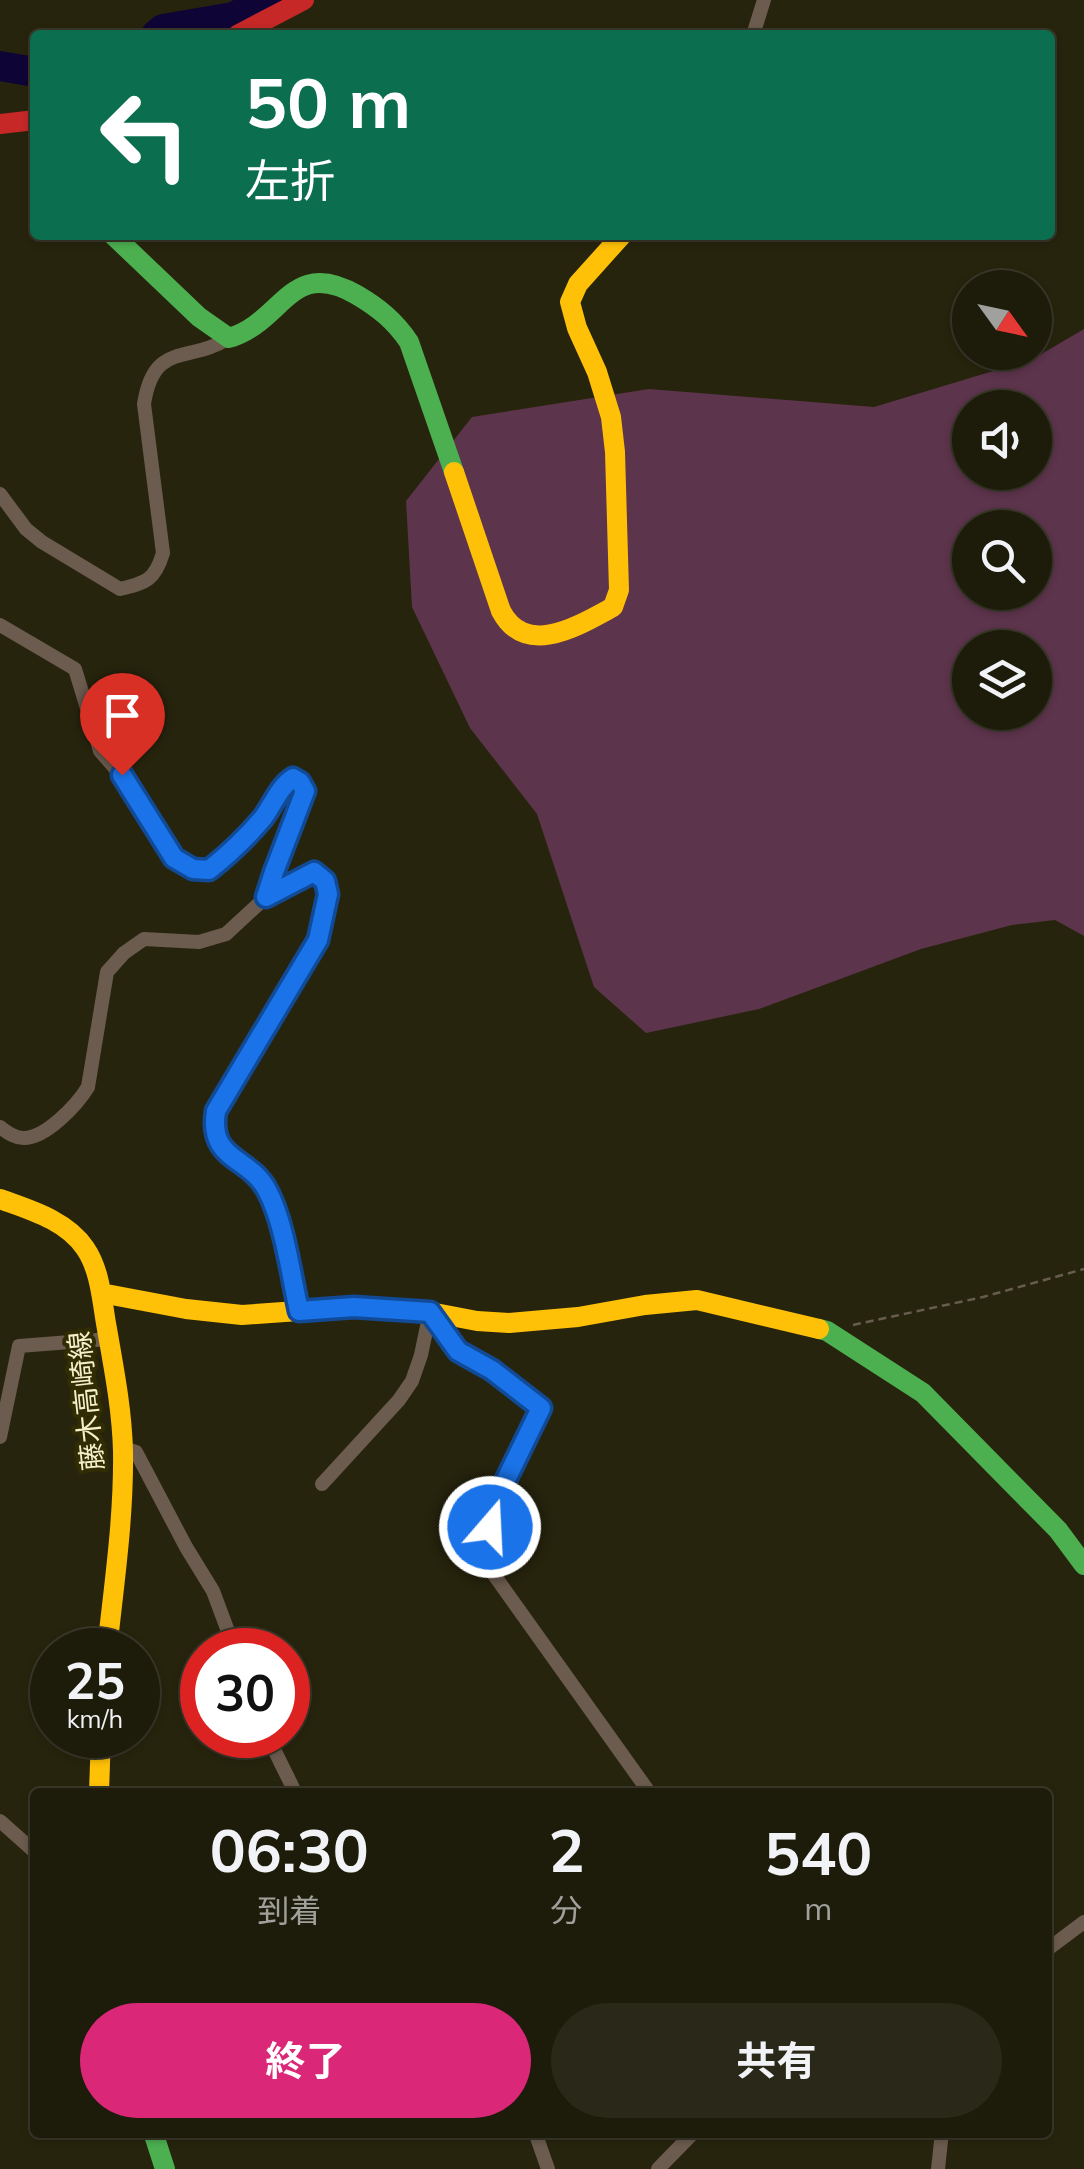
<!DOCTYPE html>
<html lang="ja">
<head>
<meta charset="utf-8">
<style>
	:root { --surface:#1d1b0a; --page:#2a2818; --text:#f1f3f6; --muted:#a0a19c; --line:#3b392b; --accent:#db2777 }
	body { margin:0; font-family:Mulish,"Noto Sans JP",sans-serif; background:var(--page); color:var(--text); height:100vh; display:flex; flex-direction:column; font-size:38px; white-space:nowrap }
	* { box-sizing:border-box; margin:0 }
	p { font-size:32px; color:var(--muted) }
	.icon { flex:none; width:55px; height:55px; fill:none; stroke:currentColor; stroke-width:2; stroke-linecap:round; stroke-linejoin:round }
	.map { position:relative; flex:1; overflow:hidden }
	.sheet { position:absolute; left:30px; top:1788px; width:1022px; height:350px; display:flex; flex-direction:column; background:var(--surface); border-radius:10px; box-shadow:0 2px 8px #0004,0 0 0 2px var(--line) }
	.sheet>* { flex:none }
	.banner { position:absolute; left:30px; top:30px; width:1025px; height:210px; border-radius:10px; box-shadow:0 2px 8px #0004,0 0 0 2px var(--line); background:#0b6e4f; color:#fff; overflow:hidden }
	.needle { width:65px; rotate:123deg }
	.tools { position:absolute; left:952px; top:270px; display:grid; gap:20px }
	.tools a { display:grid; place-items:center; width:100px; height:100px; border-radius:50%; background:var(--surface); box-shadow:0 2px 8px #0004,0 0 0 2px var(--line); font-size:50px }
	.speed { position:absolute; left:30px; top:1628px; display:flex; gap:20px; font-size:50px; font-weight:700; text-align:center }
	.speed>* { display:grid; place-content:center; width:130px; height:130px; border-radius:50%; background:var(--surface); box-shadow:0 2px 8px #0004,0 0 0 2px var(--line); line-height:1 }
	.speed small { font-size:25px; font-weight:400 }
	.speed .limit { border:15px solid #d22; background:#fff; color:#111 }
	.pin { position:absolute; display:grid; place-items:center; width:85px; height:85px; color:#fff; margin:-102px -42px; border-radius:50% 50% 50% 0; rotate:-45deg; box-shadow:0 0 10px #0007 }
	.pin .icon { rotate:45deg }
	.me { position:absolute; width:110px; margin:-55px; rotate:19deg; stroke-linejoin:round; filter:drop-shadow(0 0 8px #0008) }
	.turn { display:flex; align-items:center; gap:35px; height:210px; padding:0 50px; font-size:45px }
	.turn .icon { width:130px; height:130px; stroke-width:2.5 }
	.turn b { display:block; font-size:70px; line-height:85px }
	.eta { display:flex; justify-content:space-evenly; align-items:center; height:170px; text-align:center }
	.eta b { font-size:60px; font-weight:700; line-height:70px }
	.button { display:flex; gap:20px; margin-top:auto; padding:20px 50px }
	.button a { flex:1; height:115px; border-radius:60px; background:var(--accent); color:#fff; font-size:40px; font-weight:700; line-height:115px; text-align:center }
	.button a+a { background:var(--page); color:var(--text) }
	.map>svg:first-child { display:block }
	.green { fill:#5c344b; fill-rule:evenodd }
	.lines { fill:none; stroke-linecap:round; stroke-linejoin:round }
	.river { stroke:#0f0436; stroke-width:30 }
	.path { stroke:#675c4e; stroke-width:2.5; stroke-dasharray:8 5; stroke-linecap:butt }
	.street { stroke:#6c5b4f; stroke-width:14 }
	.fast { stroke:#4caf50; stroke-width:20 }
	.slow { stroke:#ffc107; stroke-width:20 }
	.jam { stroke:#c62828; stroke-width:20 }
	.route-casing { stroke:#114b97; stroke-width:25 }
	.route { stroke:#1a73e8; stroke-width:18 }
	.labels { text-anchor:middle; stroke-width:8; stroke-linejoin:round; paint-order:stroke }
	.street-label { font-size:28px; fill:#f5f0cb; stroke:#322c02 }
</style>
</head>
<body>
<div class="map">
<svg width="1084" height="2169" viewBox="0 0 1084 2169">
	<rect width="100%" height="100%" fill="#27240d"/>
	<path class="green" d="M1084,329V936L1055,920L1012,925L921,949L759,1009L646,1033L594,987L537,814L470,728L412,607L406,501L472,417L649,389L874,407L1033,359ZM970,408H1035V472H970ZM970,528H1035V592H970ZM970,648H1035V712H970Z"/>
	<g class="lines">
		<path class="river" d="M156,35L163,29L233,17L268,0
			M0,66L35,72"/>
		<path class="path" d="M853,1325L983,1297L1084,1269"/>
		<path class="street" d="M753,35L764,0
			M0,494L26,529L42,542L120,589C146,583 155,580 163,553L144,404C154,340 189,364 229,338
			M0,625L75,669L100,751L121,775L174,858L193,869L209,870C228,855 248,837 263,818C273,805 278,787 293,779L300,783L305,791L274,872L266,897L314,872L325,881L328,894L318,940L216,1111C208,1161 249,1156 267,1190C284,1221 291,1275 299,1311
			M0,1127C7,1132 14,1138 23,1138C45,1139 77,1105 88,1087L107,972L124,953L144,939L199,942L226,934L266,897
			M430,1312L458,1351L492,1370L541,1408L498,1496L482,1558L649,1792
			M0,1437L19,1346L109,1339
			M123,1448L136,1452L186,1547L213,1591L235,1650
			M322,1484L399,1400L412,1381L421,1355L430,1312
			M267,1735L295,1792
			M0,1821L35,1852
			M1048,1949L1084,1922
			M535,2132L548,2169
			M658,2169L694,2132
			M938,2169L942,2132"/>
		<path class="fast" d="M113,235L199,317L229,338C284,322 290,256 357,295C379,308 395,321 409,342L454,472
			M819,1329L827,1331L923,1393L1058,1530L1084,1565
			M153,2132L165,2169"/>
		<path class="slow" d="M454,472L501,611C526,658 578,626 613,607L619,590L615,452L611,417L597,372L577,328L570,302L578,284L622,235
			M0,1199C30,1210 66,1220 85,1248C101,1271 102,1303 107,1329C114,1369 122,1410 123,1451C124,1518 114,1584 107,1650
			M101,1293L186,1309L242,1315L354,1307L430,1312L477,1321L509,1323L578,1317L645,1305L697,1300L819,1329
			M99,1792L101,1735"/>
		<path class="jam" d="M237,35L304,0
			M0,124L35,120"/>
	</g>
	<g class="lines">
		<g class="route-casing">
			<path id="route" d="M122,775L174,858L193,869L209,870C228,855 247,837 263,818C273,805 279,787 293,778L300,782L305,791L274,872L266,897L314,872L325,881L328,894L318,940L216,1111C208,1161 249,1156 267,1190C284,1221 291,1275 299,1311L354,1307L430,1312L458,1351L492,1370L541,1408L498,1496L490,1527"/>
		</g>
		<use href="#route" class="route"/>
	</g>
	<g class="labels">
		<g class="street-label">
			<text transform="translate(86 1401) rotate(-96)" y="10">藤木高崎線</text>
		</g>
	</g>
</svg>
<div class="tools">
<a><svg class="needle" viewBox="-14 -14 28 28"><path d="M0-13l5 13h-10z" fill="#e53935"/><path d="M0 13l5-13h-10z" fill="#a0a19c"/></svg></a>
<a><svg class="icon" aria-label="sound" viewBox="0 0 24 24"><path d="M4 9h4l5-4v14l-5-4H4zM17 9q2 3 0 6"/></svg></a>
<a><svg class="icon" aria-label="search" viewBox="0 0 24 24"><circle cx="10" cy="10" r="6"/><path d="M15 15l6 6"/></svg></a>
<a><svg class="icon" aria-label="layers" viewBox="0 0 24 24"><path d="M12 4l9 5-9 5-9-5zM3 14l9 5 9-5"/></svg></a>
</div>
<div class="speed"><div>25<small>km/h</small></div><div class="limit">30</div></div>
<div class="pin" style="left:122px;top:775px;background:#d93025"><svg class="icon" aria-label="arrive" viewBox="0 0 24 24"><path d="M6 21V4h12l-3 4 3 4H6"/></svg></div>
<svg class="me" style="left:490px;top:1527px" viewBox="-20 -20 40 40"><circle r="17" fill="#1a73e8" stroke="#fff" stroke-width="3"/><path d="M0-11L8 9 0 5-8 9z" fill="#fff"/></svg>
<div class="banner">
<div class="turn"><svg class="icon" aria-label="left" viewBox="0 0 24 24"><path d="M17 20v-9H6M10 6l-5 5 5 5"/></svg><div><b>50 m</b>左折</div></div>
</div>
<section class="sheet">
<div class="eta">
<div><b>06:30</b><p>到着</p></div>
<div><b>2</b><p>分</p></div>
<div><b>540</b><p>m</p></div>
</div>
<div class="button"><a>終了</a><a>共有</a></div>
</section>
</div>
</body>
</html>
